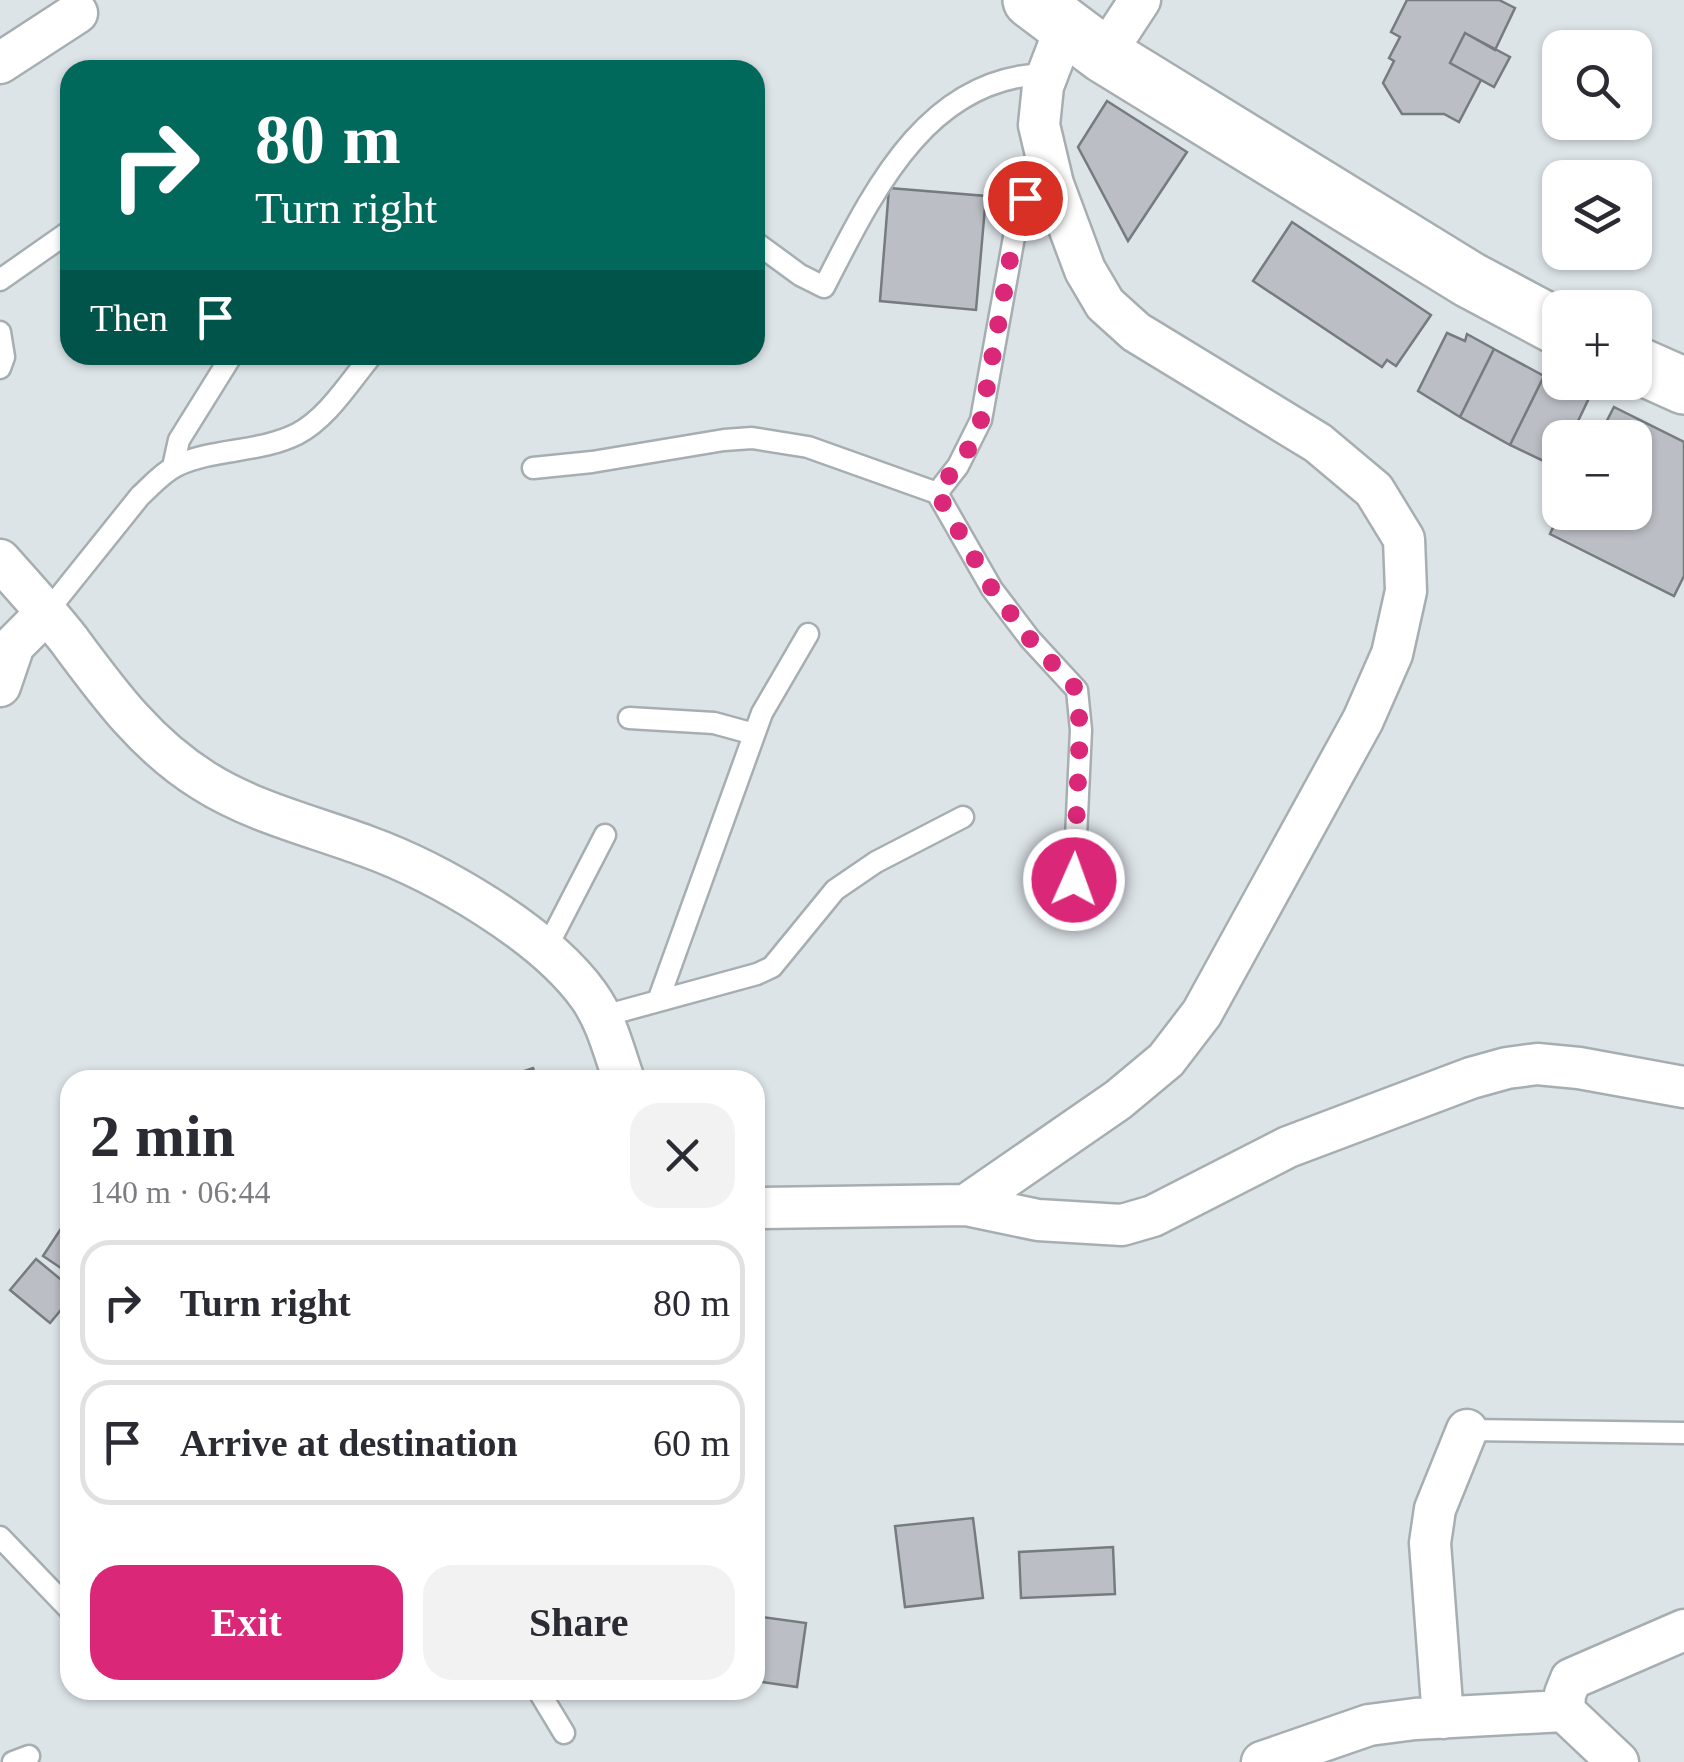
<!DOCTYPE html>
<html lang="en">
<head>
<meta charset="utf-8">
<style>
	:root { --surface:#fff; --page:#f2f2f3; --text:#2b2b33; --muted:#7c7c81; --line:#e1e1e2; --accent:#db2777 }
	body { margin:0; font-family:Georgia,serif; background:var(--page); color:var(--text); height:100vh; display:flex; flex-direction:column; font-size:38px; white-space:nowrap }
	* { box-sizing:border-box; margin:0 }
	p { font-size:32px; color:var(--muted) }
	.icon { flex:none; width:55px; height:55px; fill:none; stroke:currentColor; stroke-width:2; stroke-linecap:round; stroke-linejoin:round }
	.map { position:relative; flex:1; overflow:hidden }
	.side { position:absolute; left:60px; top:1070px; width:705px; height:630px; display:flex; flex-direction:column; background:var(--surface); border-radius:30px; box-shadow:0 2px 8px #0004 }
	.side>* { flex:none }
	.banner { position:absolute; left:60px; top:60px; width:705px; height:305px; border-radius:30px; box-shadow:0 2px 8px #0004; background:#00695c; color:#fff; overflow:hidden }
	.buttons { position:absolute; left:1542px; top:30px; display:grid; gap:20px }
	.buttons a { display:grid; place-items:center; width:110px; height:110px; border-radius:20px; background:var(--surface); box-shadow:0 2px 8px #0004; font-size:50px }
	.pin { position:absolute; display:grid; place-items:center; width:85px; height:85px; color:#fff; margin:-42px; border:5px solid #fff; border-radius:50%; box-shadow:0 2px 10px #0007 }
	.me { position:absolute; width:110px; margin:-55px; rotate:2deg; stroke-linejoin:round; filter:drop-shadow(0 0 8px #0008) }
	.turn { display:flex; align-items:center; gap:35px; height:210px; padding:0 30px; font-size:45px }
	.turn .icon { width:130px; height:130px; stroke-width:2.5 }
	.turn b { display:block; font-size:70px; line-height:85px }
	.then { display:flex; align-items:center; height:95px; padding:0 30px; background:#0003; gap:20px; font-size:38px }
	.round { display:grid; place-items:center; flex:none; width:105px; height:105px; border-radius:30px; background:var(--page) }
	.summary { display:flex; align-items:center; justify-content:space-between; height:170px; padding:0 30px }
	h1 { font-size:60px; font-weight:600; line-height:75px }
	.cta { display:flex; gap:20px; margin-top:auto; padding:20px 30px }
	.cta a { flex:1; height:115px; border-radius:30px; background:var(--accent); color:#fff; font-size:40px; font-weight:600; line-height:115px; text-align:center }
	.cta a+a { background:var(--page); color:var(--text) }
	ul { padding:0; list-style:none }
	li { display:flex; align-items:center; gap:30px; height:125px; margin:0 20px 15px; padding:0 10px; border:5px solid var(--line); border-radius:30px }
	li div { flex:1 }
	li b { display:block; font-size:38px }
	li em { font-style:normal }
	.map>svg:first-child { display:block }
	.building { fill:#bbbfc5; stroke:#767b7f; stroke-width:2.5 }
	.lines { fill:none; stroke-linecap:round; stroke-linejoin:round }
	.service-casing { stroke:#a7aeb1; stroke-width:25 }
	.minor-casing { stroke:#a7aeb1; stroke-width:45 }
	.secondary-casing { stroke:#a7aeb1; stroke-width:60 }
	.service { stroke:#fff; stroke-width:20 }
	.minor { stroke:#fff; stroke-width:40 }
	.secondary { stroke:#fff; stroke-width:55 }
	.route { stroke:#db2777; stroke-width:18; stroke-dasharray:0 32.4 }
</style>
</head>
<body>
<div class="map">
<svg width="1684" height="1762" viewBox="0 0 1684 1762">
	<rect width="100%" height="100%" fill="#dde4e8"/>
	<path class="building" d="M1407,0H1499L1515,8L1495,50L1465,33L1450,63L1481,80L1459,122L1444,114H1402L1383,83L1394,61L1389,58L1400,37L1391,32Z
		M1465,33L1510,57L1494,87L1450,63Z
		M1107,101L1187,152L1128,241L1078,147Z
		M889,188L986,196L976,310L880,301Z
		M1292,222L1431,315L1396,366L1387,360L1382,367L1253,281Z
		M1447,333L1465,341L1467,334L1494,349L1460,417L1418,391Z
		M1494,349L1544,376L1510,445L1460,417Z
		M1544,376L1589,398L1570,438H1560V459L1556,467L1510,445Z
		M1614,407L1684,442V576L1674,596L1550,534L1560,512H1635V438H1598Z
		M533,1068L537,1080H498Z
		M70,1215V1274L43,1256Z
		M36,1259L70,1287V1299L50,1323L10,1290Z
		M973,1518L983,1598L905,1607L895,1526Z
		M1113,1547L1115,1594L1021,1598L1019,1552Z
		M755,1616L806,1623L797,1687L755,1681Z"/>
	<g class="lines">
		<g class="service-casing">
			<path id="service" d="M755,242L800,275L824,287C872,194 926,76 1047,74
				M0,280L70,231
				M0,332L4,357L0,368
				M173,467L179,440L232,355
				M533,468L592,462L724,440L752,438L808,447L937,493L992,589L1030,639L1077,690L1081,730L1074,880
				M937,493L958,466L981,420L1018,215L1035,184H1053
				M47,612L140,496C151,486 162,473 176,466C213,448 259,453 297,434C328,418 350,381 372,355
				M629,718L714,723L754,734
				M545,951L605,835
				M658,1001L762,713L808,634
				M600,1017L757,974L772,967L835,890L876,862L963,817
				M1467,1430L1684,1433
				M0,1537L70,1610
				M538,1690L564,1733
				M13,1762L29,1756"/>
		</g>
		<g class="minor-casing">
			<path id="minor" d="M1104,55L1140,0
				M0,63L77,13
				M0,560C23,586 47,612 69,640C109,694 146,745 204,781C253,812 312,826 366,846C438,872 544,933 589,996C607,1021 614,1052 624,1080
				M0,686L14,645L47,612
				M966,1205L1038,1220L1122,1225L1153,1216L1288,1147L1471,1078L1507,1068L1537,1064L1579,1068L1684,1087
				M755,1208L966,1205L1118,1100L1166,1060L1202,1013L1363,720L1392,654L1406,591L1404,539L1374,490L1318,443L1136,332L1105,304L1085,270L1053,184L1039,125L1043,86L1066,26
				M1564,1711L1565,1694L1571,1679L1684,1630
				M1443,1718L1430,1543L1435,1509L1467,1430
				M1262,1762L1369,1725L1415,1719L1564,1711L1618,1762"/>
		</g>
		<g class="secondary-casing">
			<path id="secondary" d="M1031,0L1104,55L1470,280L1560,328
				M1635,364L1684,386"/>
		</g>
		<use href="#service" class="service"/>
		<use href="#minor" class="minor"/>
		<use href="#secondary" class="secondary"/>
	</g>
	<g class="lines">
		<path class="route" d="M1025,198L1018,215L981,420L972,444L937,493L992,589L1030,639L1077,690L1080,730L1074,880"/>
	</g>
</svg>
<div class="buttons">
<a><svg class="icon" aria-label="search" viewBox="0 0 24 24"><circle cx="10" cy="10" r="6"/><path d="M15 15l6 6"/></svg></a>
<a><svg class="icon" aria-label="layers" viewBox="0 0 24 24"><path d="M12 4l9 5-9 5-9-5zM3 14l9 5 9-5"/></svg></a>
<a>+</a>
<a>−</a>
</div>
<div class="pin" style="left:1025px;top:198px;background:#d93025"><svg class="icon" aria-label="arrive" viewBox="0 0 24 24"><path d="M6 21V4h12l-3 4 3 4H6"/></svg></div>
<svg class="me" style="left:1074px;top:880px" viewBox="-20 -20 40 40"><circle r="17" fill="#db2777" stroke="#fff" stroke-width="3"/><path d="M0-11L8 9 0 5-8 9z" fill="#fff"/></svg>
<div class="banner">
<div class="turn"><svg class="icon" aria-label="right" viewBox="0 0 24 24"><path d="M7 20v-9h11M14 6l5 5-5 5"/></svg><div><b>80 m</b>Turn right</div></div>
<div class="then">Then<svg class="icon" aria-label="arrive" viewBox="0 0 24 24"><path d="M6 21V4h12l-3 4 3 4H6"/></svg></div>
</div>
<section class="side">
<div class="summary"><div><h1>2 min</h1><p>140 m · 06:44</p></div><a class="round"><svg class="icon" aria-label="close" viewBox="0 0 24 24"><path d="M6 6l12 12M18 6L6 18"/></svg></a></div>
<ul>
<li><svg class="icon" aria-label="right" viewBox="0 0 24 24"><path d="M7 20v-9h11M14 6l5 5-5 5"/></svg><div><b>Turn right</b></div><em>80 m</em></li>
<li><svg class="icon" aria-label="arrive" viewBox="0 0 24 24"><path d="M6 21V4h12l-3 4 3 4H6"/></svg><div><b>Arrive at destination</b></div><em>60 m</em></li>
</ul>
<div class="cta"><a>Exit</a><a>Share</a></div>
</section>
</div>
</body>
</html>
